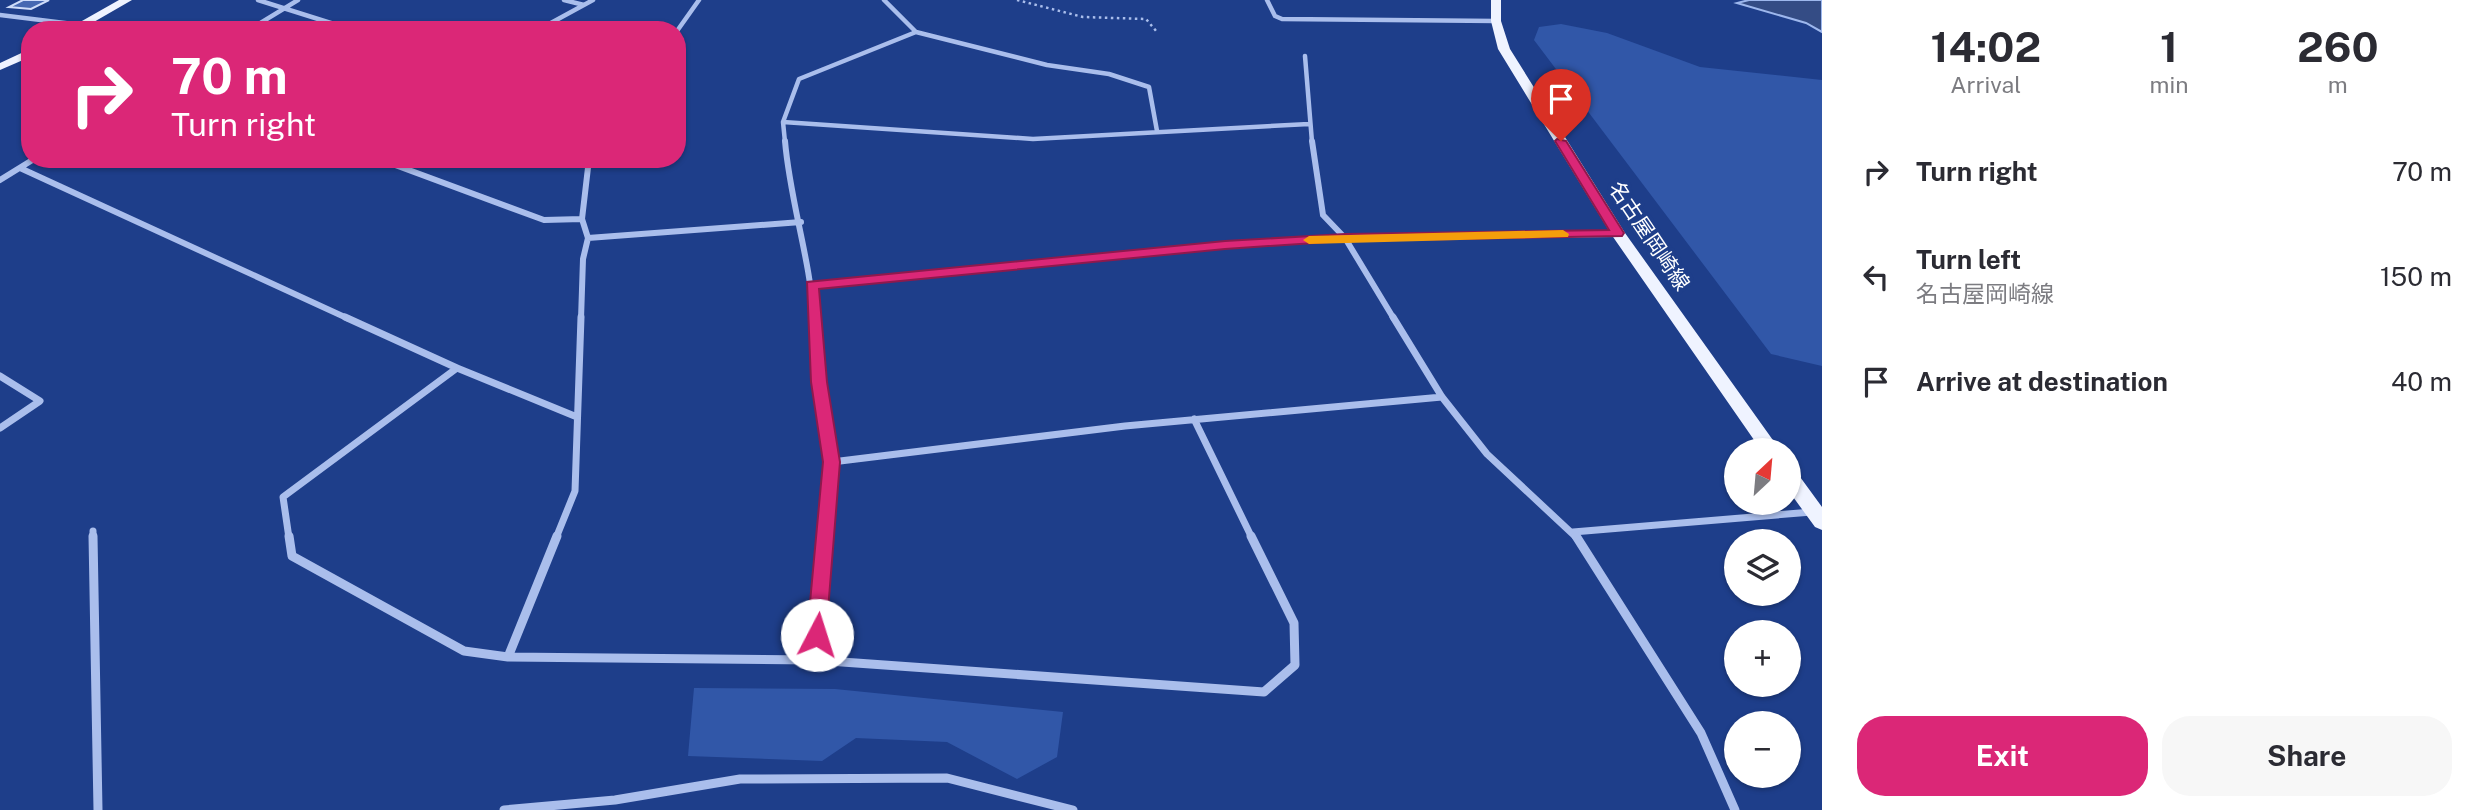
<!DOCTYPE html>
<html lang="en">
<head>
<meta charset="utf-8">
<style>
	:root { --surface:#fff; --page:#f7f7f7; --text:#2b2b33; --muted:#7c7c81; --accent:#db2777 }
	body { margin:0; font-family:"Public Sans","Noto Sans JP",sans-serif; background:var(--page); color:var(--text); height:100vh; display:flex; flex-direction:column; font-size:26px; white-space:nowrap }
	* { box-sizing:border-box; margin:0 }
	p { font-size:23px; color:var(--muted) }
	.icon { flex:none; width:38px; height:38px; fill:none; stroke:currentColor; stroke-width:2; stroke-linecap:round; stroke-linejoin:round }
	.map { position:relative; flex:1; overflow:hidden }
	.drawer { display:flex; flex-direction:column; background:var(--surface); width:665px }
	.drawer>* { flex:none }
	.top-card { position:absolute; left:21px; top:21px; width:665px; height:147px; border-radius:28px; box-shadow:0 2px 5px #0004; background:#db2777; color:#fff; overflow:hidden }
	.needle { width:46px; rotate:26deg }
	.buttons { position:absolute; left:1724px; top:438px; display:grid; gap:14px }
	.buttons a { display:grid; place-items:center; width:77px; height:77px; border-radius:50%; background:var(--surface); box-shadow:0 2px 5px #0004; font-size:35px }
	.pin { position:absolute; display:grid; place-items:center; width:60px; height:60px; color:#fff; margin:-72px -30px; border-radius:50% 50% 50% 0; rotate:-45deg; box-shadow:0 0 7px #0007 }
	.pin .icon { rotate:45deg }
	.me { position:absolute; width:77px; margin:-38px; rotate:5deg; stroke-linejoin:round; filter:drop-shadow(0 0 5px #0008) }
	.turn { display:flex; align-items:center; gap:24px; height:147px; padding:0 35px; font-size:32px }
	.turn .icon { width:91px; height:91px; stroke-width:2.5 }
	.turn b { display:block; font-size:49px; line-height:60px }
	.eta { display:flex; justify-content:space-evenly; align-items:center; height:119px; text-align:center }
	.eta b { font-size:42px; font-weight:700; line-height:49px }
	.button { display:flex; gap:14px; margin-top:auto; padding:14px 35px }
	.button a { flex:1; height:80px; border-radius:28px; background:var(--accent); color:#fff; font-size:28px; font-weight:700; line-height:80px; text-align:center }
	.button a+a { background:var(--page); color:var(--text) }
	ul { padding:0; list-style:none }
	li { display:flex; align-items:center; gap:21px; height:105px; padding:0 35px }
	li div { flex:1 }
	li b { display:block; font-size:26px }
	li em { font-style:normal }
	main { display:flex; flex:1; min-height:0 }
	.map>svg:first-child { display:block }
	.green { fill:#3157a8 }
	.water { fill:#344c85; stroke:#9db7ed; stroke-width:2 }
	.building { fill:#4668b2; stroke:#cfdcf9; stroke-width:2 }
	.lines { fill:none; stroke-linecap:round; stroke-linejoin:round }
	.path { stroke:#aabeec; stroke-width:2.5; stroke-dasharray:2.5 3.5; stroke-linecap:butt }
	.minor-far3 { stroke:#aabeec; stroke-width:4.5 }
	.minor-far2 { stroke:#aabeec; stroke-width:6 }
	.minor-far1 { stroke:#aabeec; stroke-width:7 }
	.minor { stroke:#aabeec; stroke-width:9 }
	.primary { fill:#eff3ff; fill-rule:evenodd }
	.route { fill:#db2777; stroke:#8e194d; stroke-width:2 }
	.slow { fill:#f59e0b }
	.labels { text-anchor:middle; stroke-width:7; stroke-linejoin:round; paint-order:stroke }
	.street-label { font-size:21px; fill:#fff; stroke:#1e3e8a }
</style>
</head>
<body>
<main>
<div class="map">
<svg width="1822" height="810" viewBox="0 0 1822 810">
	<rect width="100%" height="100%" fill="#1e3e8a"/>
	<path class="green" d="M1561,24L1607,33L1700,67L1822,80V366L1771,354L1534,40L1539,27Z
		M694,688L835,689L1063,712L1057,757L1017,779L947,742L856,738L822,761L688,756Z"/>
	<path class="water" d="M1749,0H1822V32L1806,23L1737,3Z"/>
	<path class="building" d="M23,0H49L31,9L9,7Z"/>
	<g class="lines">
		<path class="path" d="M1017,0L1083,17L1146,19L1157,32"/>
		<path class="minor-far3" d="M258,0L353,30
			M564,0L584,5
			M884,0L916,32L1047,65L1109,74L1149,87L1157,131
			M1267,0L1275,16L1282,19L1496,21
			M0,15L81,25
			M249,30L298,0
			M538,30L593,0
			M677,31L699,0
			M1305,56L1312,142
			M783,122L1033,139L1309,124
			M785,142L783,122L799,79L916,32"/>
		<path class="minor-far2" d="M785,141C790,201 810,258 814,319
			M1312,141L1323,215L1345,238L1394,319
			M379,159L544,220L582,219
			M20,168L349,319
			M0,180L34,159
			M588,238L801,222
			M812,285L1225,245L1345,238L1617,234
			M581,319L583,259L588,238L582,219L589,159"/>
		<path class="minor-far1" d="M345,317L457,368L577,417
			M814,317L819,381L832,462L825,538
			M1393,317L1442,397L1487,454L1577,538
			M0,376L40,401L0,428
			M1194,419L1252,538
			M832,462L1125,426L1442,397
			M93,531V538
			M1573,532L1812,512
			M289,538L283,497L457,368
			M556,538L575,491L581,317"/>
		<path class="minor" d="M93,536L98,810
			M289,536L292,556L464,651L508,657
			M557,536L508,657L814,660L825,536
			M1576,536L1701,733L1735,810
			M814,660L1264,692L1295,665L1294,623L1251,536
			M504,810L615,800L740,779L947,778L1073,810"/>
		<path class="primary" d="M119,0H132L80,30H66Z
			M1491,0H1501V21L1510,49L1625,233L1780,450H1761L1611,234L1498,49L1491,21Z
			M30,49V57L0,70V63Z
			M1788,468L1795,470L1822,507V530L1815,527L1788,490Z"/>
	</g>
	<path class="route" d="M1557,139L1566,141L1624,233L1622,236L1345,241L1225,249L819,289L827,382L840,462L826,635L823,641L817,644L810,641L807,635L823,462L811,382L807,282L1225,241L1345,234L1609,230L1555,141Z"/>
	<path class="slow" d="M1563,230L1569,234L1568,237L1309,244L1303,240L1309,236Z"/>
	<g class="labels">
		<g class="street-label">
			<text transform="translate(1649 236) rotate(56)" y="7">名古屋岡崎線</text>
		</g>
	</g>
</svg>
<div class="buttons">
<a><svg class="needle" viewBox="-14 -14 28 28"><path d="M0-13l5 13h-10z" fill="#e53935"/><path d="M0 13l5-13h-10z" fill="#7c7c81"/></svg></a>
<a><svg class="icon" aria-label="layers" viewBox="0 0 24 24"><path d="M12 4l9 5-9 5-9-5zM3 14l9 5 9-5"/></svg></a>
<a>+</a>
<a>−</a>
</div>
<div class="pin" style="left:1561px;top:141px;background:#d93025"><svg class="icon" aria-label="arrive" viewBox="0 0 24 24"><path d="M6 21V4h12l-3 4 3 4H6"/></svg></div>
<svg class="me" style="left:817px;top:635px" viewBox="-20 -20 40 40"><circle r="19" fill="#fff"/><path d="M0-13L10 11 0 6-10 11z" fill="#db2777"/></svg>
<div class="top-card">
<div class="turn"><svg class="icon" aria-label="right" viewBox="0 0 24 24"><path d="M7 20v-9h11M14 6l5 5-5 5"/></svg><div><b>70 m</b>Turn right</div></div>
</div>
</div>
<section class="drawer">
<div class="eta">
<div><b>14:02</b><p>Arrival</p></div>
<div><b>1</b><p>min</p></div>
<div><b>260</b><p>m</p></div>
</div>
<ul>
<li><svg class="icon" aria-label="right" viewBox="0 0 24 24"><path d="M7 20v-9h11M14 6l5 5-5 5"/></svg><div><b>Turn right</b></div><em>70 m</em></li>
<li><svg class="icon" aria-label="left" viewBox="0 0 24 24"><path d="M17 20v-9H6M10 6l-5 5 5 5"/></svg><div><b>Turn left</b><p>名古屋岡崎線</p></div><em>150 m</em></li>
<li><svg class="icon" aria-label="arrive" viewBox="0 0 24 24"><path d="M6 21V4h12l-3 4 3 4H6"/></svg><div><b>Arrive at destination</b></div><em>40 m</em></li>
</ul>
<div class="button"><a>Exit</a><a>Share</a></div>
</section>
</main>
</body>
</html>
